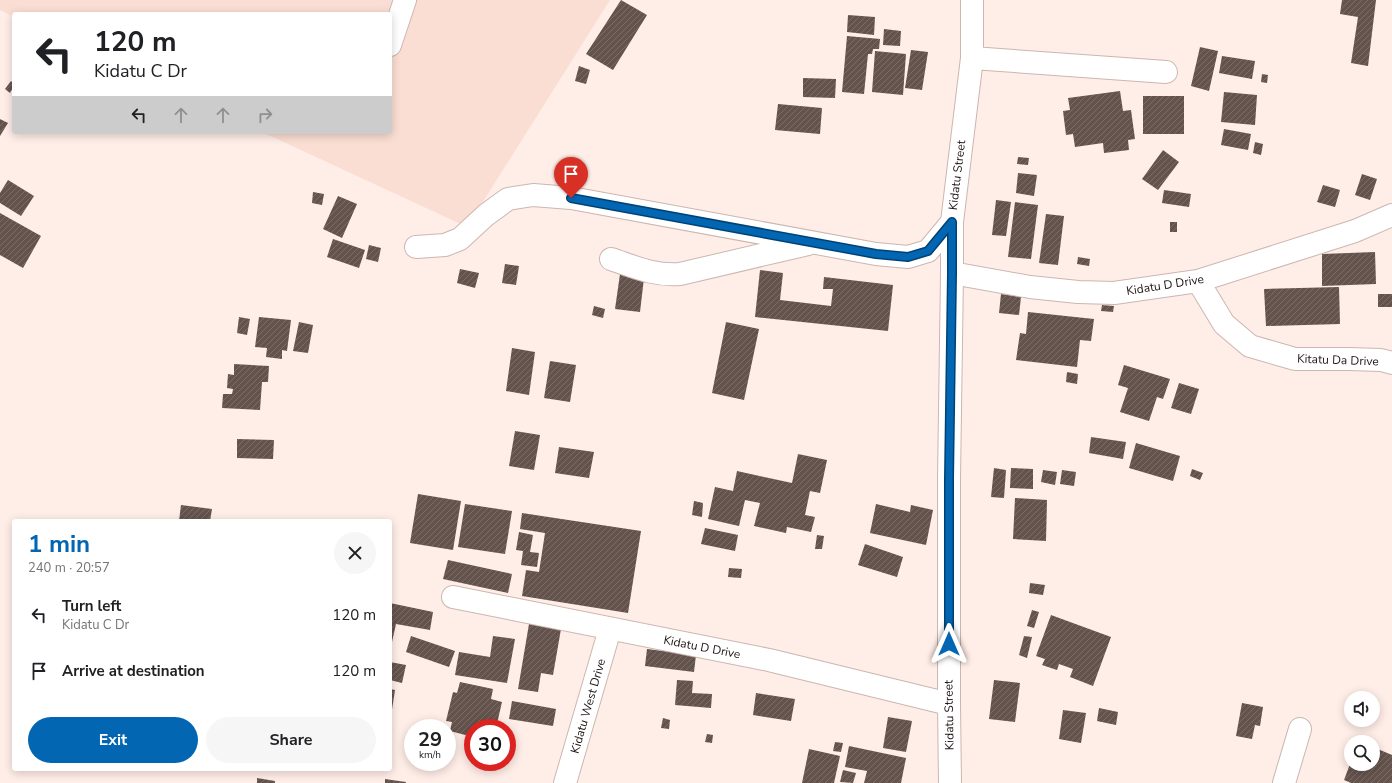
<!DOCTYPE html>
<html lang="en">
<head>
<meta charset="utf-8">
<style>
	:root { --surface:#fff; --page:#f6f6f6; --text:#202124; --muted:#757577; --accent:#0266b3 }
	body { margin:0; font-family:"Nunito Sans",sans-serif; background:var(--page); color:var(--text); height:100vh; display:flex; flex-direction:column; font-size:15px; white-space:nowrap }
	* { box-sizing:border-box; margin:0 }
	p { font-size:13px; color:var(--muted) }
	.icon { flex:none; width:22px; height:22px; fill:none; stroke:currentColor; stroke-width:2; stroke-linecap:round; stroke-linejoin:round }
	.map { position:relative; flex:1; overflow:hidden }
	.sheet { position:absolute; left:12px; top:519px; width:380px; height:252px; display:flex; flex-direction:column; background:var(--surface); border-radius:4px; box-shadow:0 2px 10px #0003 }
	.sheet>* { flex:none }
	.banner { position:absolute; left:12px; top:12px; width:380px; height:122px; border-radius:4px; box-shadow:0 2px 10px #0003; background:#fff; color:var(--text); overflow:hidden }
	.controls { position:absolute; left:1344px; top:691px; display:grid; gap:8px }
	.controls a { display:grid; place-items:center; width:36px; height:36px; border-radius:50%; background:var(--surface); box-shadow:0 2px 10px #0003; font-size:20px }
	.speed { position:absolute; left:404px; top:719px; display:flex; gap:8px; font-size:20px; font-weight:700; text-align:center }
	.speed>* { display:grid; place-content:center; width:52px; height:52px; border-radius:50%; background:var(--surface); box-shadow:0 2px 10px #0003; line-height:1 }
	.speed small { font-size:10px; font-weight:400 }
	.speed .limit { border:6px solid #d22; background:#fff; color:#111 }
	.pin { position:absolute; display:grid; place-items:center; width:34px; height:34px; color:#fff; margin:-41px -17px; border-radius:50% 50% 50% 0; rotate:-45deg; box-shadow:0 0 4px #0007 }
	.pin .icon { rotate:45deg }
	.me { position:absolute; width:44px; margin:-22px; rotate:0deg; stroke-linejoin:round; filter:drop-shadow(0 0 3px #0008) }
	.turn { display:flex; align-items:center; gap:14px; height:84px; padding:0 16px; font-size:18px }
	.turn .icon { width:52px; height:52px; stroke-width:2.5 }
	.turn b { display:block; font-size:28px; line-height:34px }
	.lanes { display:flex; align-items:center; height:38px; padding:0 16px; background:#0003; justify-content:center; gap:20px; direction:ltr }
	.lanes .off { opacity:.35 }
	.round { display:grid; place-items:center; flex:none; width:42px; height:42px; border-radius:21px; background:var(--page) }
	.overview { display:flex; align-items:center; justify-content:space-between; height:68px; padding:0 16px }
	h1 { font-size:24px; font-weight:700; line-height:30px; color:var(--accent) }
	.cta { display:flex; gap:8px; margin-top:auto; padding:8px 16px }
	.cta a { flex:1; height:46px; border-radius:24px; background:var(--accent); color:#fff; font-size:16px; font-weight:700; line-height:46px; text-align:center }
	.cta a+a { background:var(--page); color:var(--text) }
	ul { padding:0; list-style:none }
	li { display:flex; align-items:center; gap:12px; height:56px; padding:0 16px }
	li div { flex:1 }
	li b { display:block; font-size:15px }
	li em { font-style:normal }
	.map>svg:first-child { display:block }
	.built { fill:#fbded3 }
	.building { fill:url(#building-hatch) }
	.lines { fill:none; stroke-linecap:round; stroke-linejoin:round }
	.minor-casing { stroke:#cbb7af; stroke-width:24 }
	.minor { stroke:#fff; stroke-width:22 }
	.route-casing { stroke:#014274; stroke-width:10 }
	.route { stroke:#0266b3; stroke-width:7 }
	.labels { text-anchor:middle; stroke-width:4; stroke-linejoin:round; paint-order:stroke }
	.street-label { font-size:12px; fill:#1d1513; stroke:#fff }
</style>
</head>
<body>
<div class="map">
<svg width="1392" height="783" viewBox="0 0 1392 783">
	<defs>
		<pattern id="building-hatch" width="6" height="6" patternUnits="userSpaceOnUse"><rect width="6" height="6" fill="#64534c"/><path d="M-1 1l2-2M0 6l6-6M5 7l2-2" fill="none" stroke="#7a6c67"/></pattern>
	</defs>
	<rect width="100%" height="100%" fill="#ffede7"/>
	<path class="built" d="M0,0H610L467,227L262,132H390V14H14V17L0,10Z"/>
	<path class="building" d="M621,0L647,15L613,70L586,54Z
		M1342,0H1376L1368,66L1351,63L1358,17L1340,14Z
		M848,15L875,17L874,35L847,32Z
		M884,29L901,31L900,46L883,45Z
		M847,36L880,39L879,49H873L872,54H868L864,94L842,92Z
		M1200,47L1218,51L1209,91L1191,86Z
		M911,50L928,52L922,90L905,88Z
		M875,51L906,54L903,95L872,92Z
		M1222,56L1255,61L1252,79L1219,73Z
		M579,66L590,70L586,84L575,81Z
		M1262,74L1268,75L1267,83L1261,82Z
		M803,78L836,79L835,98L803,97Z
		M11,81L14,84V86L10,93L5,89Z
		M1120,91L1123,111L1131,110L1135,139L1128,140L1129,150L1104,153L1103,143L1075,147L1073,134L1066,135L1063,111L1070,110L1068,98Z
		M1224,92L1257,95L1255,125L1221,122Z
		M1143,96H1184V134H1143Z
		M778,104L822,108L820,134L775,130Z
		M0,119L8,123L0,136Z
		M1224,129L1251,134L1248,150L1221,145Z
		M1255,142L1263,144L1261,155L1253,153Z
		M1163,150L1179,162L1158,190L1142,179Z
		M1018,157L1029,158L1028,165L1017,164Z
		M1018,173L1037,175L1034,196L1016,193Z
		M1362,174L1377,179L1370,200L1355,195Z
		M8,180L34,196L21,216L0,203V193Z
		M1323,185L1340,190L1335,207L1317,202Z
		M1164,190L1191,194L1189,207L1162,203Z
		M313,192L324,194L322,205L312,203Z
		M338,196L357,204L342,238L323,229Z
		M996,200L1011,202L1006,236L992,235Z
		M1015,202L1038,205L1031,259L1008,257Z
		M0,213L41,236L23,268L0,255Z
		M1046,214L1064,216L1058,265L1039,263Z
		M1170,222H1177V232H1170Z
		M333,239L365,250L359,268L327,257Z
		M369,245L381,248L378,262L366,259Z
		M1375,252L1376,284L1322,286V254Z
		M1078,257L1090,259L1089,266L1077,264Z
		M505,264L519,266L516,285L502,283Z
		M460,269L479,273L475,288L457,283Z
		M760,270L783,273L780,300L831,306L833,289H823L824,277L893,285L888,331L755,317Z
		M620,274L644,278L640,312L615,309Z
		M1339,287L1340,324L1266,326L1264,289Z
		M1001,294L1021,297L1019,315L999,313Z
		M1378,294H1392V307H1378Z
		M1102,305L1114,306L1113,312L1101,311Z
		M594,306L605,309L603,318L592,315Z
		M1028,312L1094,319L1091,341L1080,340L1077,367L1016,360L1020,333L1026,334Z
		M239,317L250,319L247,335L237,333Z
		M259,317L291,320L287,351L282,350V359L266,357L267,348L255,347Z
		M299,322L313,325L308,353L293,351Z
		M726,322L759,329L744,400L712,393Z
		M512,348L535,352L529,395L506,391Z
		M550,361L576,365L570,402L544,398Z
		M234,364L269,366L268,382H262L260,410L222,408L223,394H232L233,389L227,388L228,374L234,375Z
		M1124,365L1170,379L1163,399L1157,397L1149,421L1120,412L1128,388L1118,385Z
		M1067,372L1078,374L1077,384L1066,382Z
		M1179,383L1199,389L1191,414L1171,408Z
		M515,431L540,435L534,470L509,466Z
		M1091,437L1126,442L1123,459L1089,453Z
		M237,439L274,440L273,459L237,458Z
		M1136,443L1180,456L1173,481L1129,468Z
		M559,447L594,452L589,478L555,473Z
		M798,454L827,460L820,493L810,491L805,515L815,517L811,532L787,527L786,533L754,526L760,503L745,500L739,526L708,519L715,487L733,491L737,471L792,483Z
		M994,468L1006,470L1004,498L991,497Z
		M1011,468L1033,469V489L1010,488Z
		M1192,469L1203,473L1200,480L1190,476Z
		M1043,470L1057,472L1055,485L1041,482Z
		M1062,470L1076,472L1074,486L1060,484Z
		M418,494L461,501L453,550L410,543Z
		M1015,498L1047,500L1046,541L1013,539Z
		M694,501L703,503L702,517L692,515Z
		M465,504L512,511L505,554L458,547Z
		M876,504L910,512L911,505L933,510L926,545L870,533Z
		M181,505L212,509L210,521H179Z
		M522,513L641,531L628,613L522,596L526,570L539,572L545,533L520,529Z
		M705,528L738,535L735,551L701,544Z
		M519,532L533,535L530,552L539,553L537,567L521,565L523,551L516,550Z
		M817,535L824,536L822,549H815Z
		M865,544L903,557L897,577L858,565Z
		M448,560L512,574L508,593L443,579Z
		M729,568L742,569L741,578L728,577Z
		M1030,583L1045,585L1043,595L1029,593Z
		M390,603L433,612L430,630L396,624L390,651Z
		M1032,610L1039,612L1034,628L1027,626Z
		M1051,615L1111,637L1093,686L1070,677L1073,669L1059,664L1057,670L1042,665L1045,659L1036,656Z
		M529,624L561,629L553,675L541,673L538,692L518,689Z
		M411,636L455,651L449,667L406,652Z
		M493,636L515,639L507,683L455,675L459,652L490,657Z
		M1024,636L1032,637L1027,658L1019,655Z
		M647,649L696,655L694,672L645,666Z
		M390,662L406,665L402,683L390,680Z
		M677,680L693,681L692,693L712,694L711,708L675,705Z
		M994,680L1020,683L1015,722L989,719Z
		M460,682L493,689L491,699L502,702L496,728H473V737L450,731L452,722L446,721L453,692L457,693Z
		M390,689L395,690L391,716H390Z
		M756,693L795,699L791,721L753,715Z
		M512,701L556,709L553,726L509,719Z
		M1242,703L1263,707L1260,726L1255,725L1252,739L1236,736Z
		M1099,708L1118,712L1116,725L1097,721Z
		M1063,710L1086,713L1081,743L1059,739Z
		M888,717L912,721L906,752L883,748Z
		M663,718L670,720L669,729L661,728Z
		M707,734L713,735L712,743L705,742Z
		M835,742L843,743L841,752L833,751Z
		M849,746L906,758L901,783H864L867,771L845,767Z
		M1373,747L1392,755V783H1351L1344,780L1350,764H1373Z
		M809,749L840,756L834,783H802Z
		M843,770L856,773L853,783L840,782Z
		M257,778L275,781V783H257Z
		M385,779L406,782V783H385Z"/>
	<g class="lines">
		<g class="minor-casing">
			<path id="minor" d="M390,45L405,0
				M972,58L1166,72
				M416,247L445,245L460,239L486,215L508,199L533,195L571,198L876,254L908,257L928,251L952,222
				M611,259C635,267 654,276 680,274L808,244
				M952,273L1030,287L1078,292L1114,293L1198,281L1355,231L1392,215
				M1198,281L1224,324L1250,346L1295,359H1349L1381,360L1392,363
				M453,597L769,660L949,704
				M565,783L610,629
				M950,783L949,704V479L952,273V222L972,58V0
				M1284,783L1300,729"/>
		</g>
		<use href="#minor" class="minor"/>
	</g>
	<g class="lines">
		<g class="route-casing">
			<path id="route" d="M571,198L876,254L908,257L928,251L952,222V273L949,479V644"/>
		</g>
		<use href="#route" class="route"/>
	</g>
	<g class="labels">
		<g class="street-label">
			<text transform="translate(957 175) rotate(-83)" y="4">Kidatu Street</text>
			<text transform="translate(1165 285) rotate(-9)" y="4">Kidatu D Drive</text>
			<text transform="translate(1338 360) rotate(2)" y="4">Kitatu Da Drive</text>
			<text transform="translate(702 647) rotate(11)" y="4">Kidatu D Drive</text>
			<text transform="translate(588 706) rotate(-74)" y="4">Kidatu West Drive</text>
			<text transform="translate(949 715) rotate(-91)" y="4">Kidatu Street</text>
		</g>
	</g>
</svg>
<div class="controls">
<a><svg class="icon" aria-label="sound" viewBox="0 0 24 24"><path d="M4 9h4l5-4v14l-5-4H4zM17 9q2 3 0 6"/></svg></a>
<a><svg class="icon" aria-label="search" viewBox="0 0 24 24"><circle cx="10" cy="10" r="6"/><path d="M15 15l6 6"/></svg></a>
</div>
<div class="speed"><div>29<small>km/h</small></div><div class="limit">30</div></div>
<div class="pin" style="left:571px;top:198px;background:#d93025"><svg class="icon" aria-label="arrive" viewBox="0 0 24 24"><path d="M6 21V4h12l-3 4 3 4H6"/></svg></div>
<svg class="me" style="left:949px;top:644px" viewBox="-20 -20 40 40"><path d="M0-17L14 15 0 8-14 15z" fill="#0266b3" stroke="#fff" stroke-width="4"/></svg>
<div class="banner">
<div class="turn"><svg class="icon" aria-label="left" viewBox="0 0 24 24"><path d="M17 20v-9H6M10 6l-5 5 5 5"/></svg><div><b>120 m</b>Kidatu C Dr</div></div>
<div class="lanes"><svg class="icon" aria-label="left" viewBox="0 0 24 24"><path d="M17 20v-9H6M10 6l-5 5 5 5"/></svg><svg class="icon off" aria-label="ahead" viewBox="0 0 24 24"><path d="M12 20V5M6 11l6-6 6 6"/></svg><svg class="icon off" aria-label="ahead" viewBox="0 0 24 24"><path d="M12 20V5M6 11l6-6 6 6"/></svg><svg class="icon off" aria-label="right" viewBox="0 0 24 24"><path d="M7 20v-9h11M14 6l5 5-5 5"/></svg></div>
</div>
<section class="sheet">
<div class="overview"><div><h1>1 min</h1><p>240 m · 20:57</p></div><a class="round"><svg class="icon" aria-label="close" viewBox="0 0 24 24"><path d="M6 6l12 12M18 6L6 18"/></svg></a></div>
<ul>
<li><svg class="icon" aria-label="left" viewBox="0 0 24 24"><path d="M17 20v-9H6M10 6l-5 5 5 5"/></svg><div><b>Turn left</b><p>Kidatu C Dr</p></div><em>120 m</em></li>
<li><svg class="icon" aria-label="arrive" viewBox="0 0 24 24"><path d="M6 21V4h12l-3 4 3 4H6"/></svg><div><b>Arrive at destination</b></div><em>120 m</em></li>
</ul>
<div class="cta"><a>Exit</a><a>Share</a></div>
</section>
</div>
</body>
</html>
